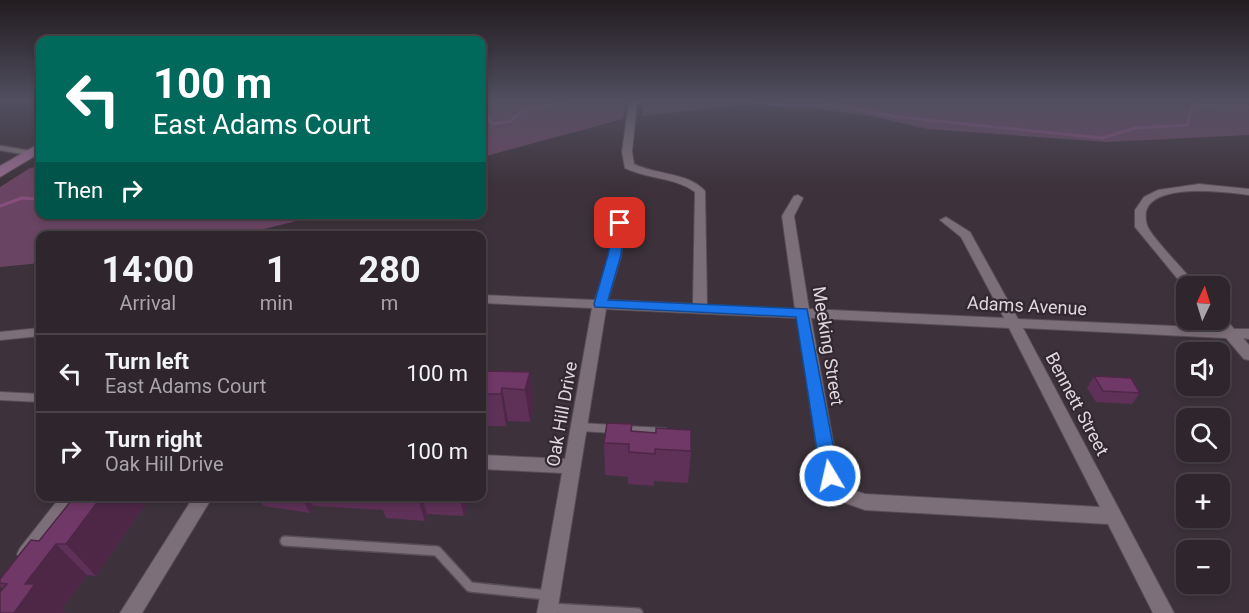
<!DOCTYPE html>
<html lang="en">
<head>
<meta charset="utf-8">
<style>
	:root { --surface:#2e262c; --page:#362e34; --text:#f1f3f6; --muted:#a7a5a9; --line:#494348 }
	body { margin:0; font-family:Roboto,sans-serif; background:var(--page); color:var(--text); height:100vh; display:flex; flex-direction:column; font-size:22px; white-space:nowrap }
	* { box-sizing:border-box; margin:0 }
	p { font-size:20px; color:var(--muted) }
	.icon { flex:none; width:33px; height:33px; fill:none; stroke:currentColor; stroke-width:2; stroke-linecap:round; stroke-linejoin:round }
	.map { position:relative; flex:1; overflow:hidden }
	.side { position:absolute; left:36px; top:231px; width:450px; height:270px; display:flex; flex-direction:column; background:var(--surface); border-radius:12px; box-shadow:0 3px 9px #0003,0 0 0 2px var(--line) }
	.side>* { flex:none }
	.hud { position:absolute; left:36px; top:36px; width:450px; height:183px; border-radius:12px; box-shadow:0 3px 9px #0003,0 0 0 2px var(--line); background:#00695c; color:#fff; overflow:hidden }
	.needle { width:39px; rotate:4deg }
	.tools { position:absolute; left:1176px; top:276px; display:grid; gap:12px }
	.tools a { display:grid; place-items:center; width:54px; height:54px; border-radius:12px; background:var(--surface); box-shadow:0 3px 9px #0003,0 0 0 2px var(--line); font-size:30px }
	.pin { position:absolute; display:grid; place-items:center; width:51px; height:51px; color:#fff; margin:-26px; border-radius:12px; box-shadow:0 3px 9px #0006 }
	.me { position:absolute; width:66px; margin:-33px; rotate:351deg; stroke-linejoin:round; filter:drop-shadow(0 0 4px #0008) }
	.turn { display:flex; align-items:center; gap:21px; height:126px; padding:0 18px; font-size:27px }
	.turn .icon { width:78px; height:78px; stroke-width:2.5 }
	.turn b { display:block; font-size:42px; line-height:51px }
	.then { display:flex; align-items:center; height:57px; padding:0 18px; background:#0003; gap:12px; font-size:22px }
	.eta { display:flex; justify-content:space-evenly; align-items:center; height:102px; text-align:center }
	.eta b { font-size:36px; font-weight:700; line-height:42px }
	ul { padding:0; list-style:none }
	li { display:flex; align-items:center; gap:18px; height:78px; padding:0 18px; border-top:2px solid var(--line) }
	li div { flex:1 }
	li b { display:block; font-size:22px }
	li em { font-style:normal }
	.map>svg:first-child { display:block }
	.green { fill:#6a4563 }
	.lines { fill:none; stroke-linecap:round; stroke-linejoin:round }
	.stream { stroke:#884e7d; stroke-width:3 }
	.lane-far2-casing { stroke:#584e56; stroke-width:7 }
	.lane-far1-casing { stroke:#584e56; stroke-width:10 }
	.lane-casing { stroke:#584e56; stroke-width:12 }
	.street-casing { stroke:#584e56; stroke-width:2 }
	.secondary-casing { stroke:#584e56; stroke-width:2 }
	.lane-far2 { stroke:#7d6f79; stroke-width:4.5 }
	.lane-far1 { stroke:#7d6f79; stroke-width:8 }
	.lane { stroke:#7d6f79; stroke-width:9 }
	.street { fill:#7d6f79; fill-rule:evenodd }
	.secondary { fill:#946a8c; fill-rule:evenodd }
	.wall { fill:#5f3058 }
	.shaded-wall { fill:#4e2747 }
	.building { fill:#6f3866; stroke:#4e2747; stroke-width:1.5 }
	.route { fill:#1a73e8; stroke:#114b97; stroke-width:1.5 }
	.labels { text-anchor:middle; stroke-width:4.5; stroke-linejoin:round; paint-order:stroke }
	.street-label { font-size:18px; fill:#dfd7dd; stroke:#332830 }
</style>
</head>
<body>
<div class="map">
<svg width="1249" height="613" viewBox="0 0 1249 613">
	<rect width="100%" height="100%" fill="#3d323b"/>
	<path class="green" d="M482,101H627L623,119L482,157Z
		M644,101H1249V135L1107,142L928,129L866,115L774,104L736,105L642,116Z
		M40,166V214L321,215L240,235L40,236V263L0,267V187L30,168Z"/>
	<g class="lines">
		<path class="stream" d="M748,101L789,106L836,105L898,117L1102,138L1135,128L1187,125L1193,105L1249,107
			M482,114H486L492,124L511,121L523,110L573,101
			M0,206L22,198L40,199"/>
		<g class="lane-far2-casing">
			<path id="lane-far2" d="M0,148L30,153"/>
		</g>
		<g class="lane-far1-casing">
			<path id="lane-far1" d="M0,336L40,332
				M0,396L40,398
				M580,427L614,429
				M625,430L665,432"/>
		</g>
		<g class="lane-casing">
			<path id="lane" d="M285,541L437,551L470,587L547,595
				M551,608L638,613"/>
		</g>
		<g class="street-casing">
			<path id="street" d="M629,101H637L632,152L634,164C656,175 688,172 705,191L707,305L795,309L782,216L794,196L798,195L803,198L794,216L809,309L1004,318L961,237L940,220L946,217L970,232L1018,319L1218,328L1212,320H1220V316L1224,317L1234,329H1249V339L1243,338L1249,345V360L1244,359L1226,338L1023,328L1174,613H1153L1108,524L865,510L837,500L821,476L797,318L606,309L557,613H537L562,473L482,469V455L565,459L592,308L482,303V295L595,300L609,256L614,223L620,220L626,223L621,256L608,300L693,304L695,192C675,177 647,179 625,168L622,152ZM811,318L1009,328L1100,507L865,494L850,489L839,475Z
				M1199,184L1249,189V195C1226,192 1133,179 1147,225C1150,236 1187,273 1197,286H1186V289L1135,227V210L1144,197L1158,190Z
				M61,496H81L34,560L27,563L20,560L17,554L20,548Z
				M194,496H213L142,613H120Z"/>
		</g>
		<g class="secondary-casing">
			<path id="secondary" d="M40,143V153L0,177V166Z"/>
		</g>
		<use href="#lane-far2" class="lane-far2"/>
		<use href="#lane-far1" class="lane-far1"/>
		<use href="#lane" class="lane"/>
		<use href="#street" class="street"/>
		<use href="#secondary" class="secondary"/>
	</g>
	<path class="wall" d="M482,371L530,372L534,404L530,422L508,421L506,426H482Z
		M1094,376L1140,393L1132,404L1096,402L1087,388Z
		M632,424V431L691,451L688,483L654,481V486L628,484V477L605,475L604,443Z
		M75,496H143L147,502L96,576L87,575L62,609L66,613H0L3,589L0,586V579L39,541Z
		M257,496H470L464,516L427,514L425,521L386,518L383,510L313,506L310,513L263,506Z"/>
	<path class="shaded-wall" d="M530,372L534,404L530,422L525,390Z
		M502,388L508,421L506,426L501,394Z
		M102,496H143L147,502L96,576L66,544Z
		M301,496H308L313,506L310,513Z
		M417,496H422L427,514L425,521Z
		M459,496H470L464,516Z
		M56,544L87,575L62,609L66,613H14L25,584Z"/>
	<path class="building" d="M482,371L530,372L525,390L502,388L501,394H482Z
		M1094,376L1131,378L1140,393L1103,391Z
		M607,423L632,424L631,431L656,433V428L691,430V451L655,449V454L629,452V444L604,443Z
		M75,496H102L66,544H56L25,584H35L14,613H0V592L7,584L0,583V579L31,540L39,541Z"/>
	<linearGradient id="sky" x2="0" y2="1"><stop stop-color="#221c20"/><stop offset="0.54" stop-color="#514f60"/><stop offset="1" stop-color="#514f60" stop-opacity="0"/></linearGradient>
	<rect width="1249" height="186" fill="url(#sky)"/>
	<path class="route" d="M620,219L625,223L621,255L608,300L807,309L839,476L836,482L830,484L824,482L821,476L796,317L595,307L594,304L608,255L614,223Z"/>
	<g class="labels">
		<g class="street-label">
			<text transform="translate(1027 306) rotate(3)" y="6">Adams Avenue</text>
			<text transform="translate(828 346) rotate(81)" y="6">Meeking Street</text>
			<text transform="translate(1077 404) rotate(62)" y="6">Bennett Street</text>
			<text transform="translate(562 414) rotate(-80)" y="6">Oak Hill Drive</text>
		</g>
	</g>
</svg>
<div class="tools">
<a><svg class="needle" viewBox="-14 -14 28 28"><path d="M0-13l5 13h-10z" fill="#e53935"/><path d="M0 13l5-13h-10z" fill="#a7a5a9"/></svg></a>
<a><svg class="icon" aria-label="sound" viewBox="0 0 24 24"><path d="M4 9h4l5-4v14l-5-4H4zM17 9q2 3 0 6"/></svg></a>
<a><svg class="icon" aria-label="search" viewBox="0 0 24 24"><circle cx="10" cy="10" r="6"/><path d="M15 15l6 6"/></svg></a>
<a>+</a>
<a>−</a>
</div>
<div class="pin" style="left:620px;top:223px;background:#d93025"><svg class="icon" aria-label="arrive" viewBox="0 0 24 24"><path d="M6 21V4h12l-3 4 3 4H6"/></svg></div>
<svg class="me" style="left:830px;top:476px" viewBox="-20 -20 40 40"><circle r="17" fill="#1a73e8" stroke="#fff" stroke-width="3"/><path d="M0-11L8 9 0 5-8 9z" fill="#fff"/></svg>
<div class="hud">
<div class="turn"><svg class="icon" aria-label="left" viewBox="0 0 24 24"><path d="M17 20v-9H6M10 6l-5 5 5 5"/></svg><div><b>100 m</b>East Adams Court</div></div>
<div class="then">Then<svg class="icon" aria-label="right" viewBox="0 0 24 24"><path d="M7 20v-9h11M14 6l5 5-5 5"/></svg></div>
</div>
<section class="side">
<div class="eta">
<div><b>14:00</b><p>Arrival</p></div>
<div><b>1</b><p>min</p></div>
<div><b>280</b><p>m</p></div>
</div>
<ul>
<li><svg class="icon" aria-label="left" viewBox="0 0 24 24"><path d="M17 20v-9H6M10 6l-5 5 5 5"/></svg><div><b>Turn left</b><p>East Adams Court</p></div><em>100 m</em></li>
<li><svg class="icon" aria-label="right" viewBox="0 0 24 24"><path d="M7 20v-9h11M14 6l5 5-5 5"/></svg><div><b>Turn right</b><p>Oak Hill Drive</p></div><em>100 m</em></li>
</ul>
</section>
</div>
</body>
</html>
